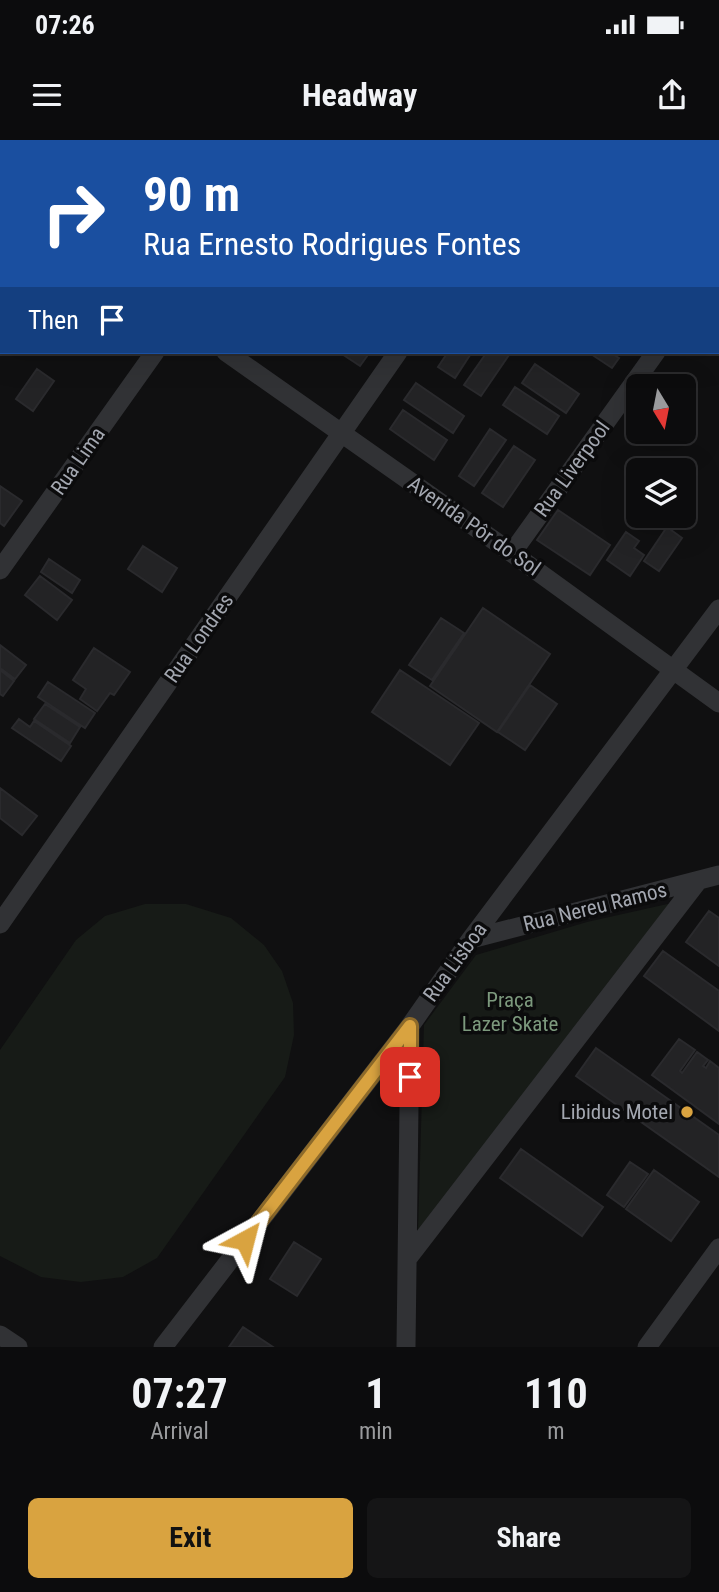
<!DOCTYPE html>
<html lang="en">
<head>
<meta charset="utf-8">
<style>
	:root { --surface:#0c0c0d; --page:#151516; --text:#f1f3f6; --muted:#9a9b9d; --line:#2c2c2e; --accent:#d9a340 }
	body { margin:0; font-family:"Roboto Condensed",sans-serif; background:var(--page); color:var(--text); height:100vh; display:flex; flex-direction:column; font-size:26px; white-space:nowrap }
	* { box-sizing:border-box; margin:0 }
	p { font-size:23px; color:var(--muted) }
	.icon { flex:none; width:38px; height:38px; fill:none; stroke:currentColor; stroke-width:2; stroke-linecap:round; stroke-linejoin:round }
	.map { position:relative; height:1207px; overflow:hidden }
	.sheet { display:flex; flex-direction:column; background:var(--surface); flex:1 }
	.sheet>* { flex:none }
	.banner { position:absolute; left:0px; top:0px; width:719px; height:214px; box-shadow:0 7px 28px #0002,0 0 0 2px var(--line); background:#1a4fa0; color:#fff; overflow:hidden }
	.needle { width:46px; rotate:170deg }
	.buttons { position:absolute; left:626px; top:234px; display:grid; gap:14px }
	.buttons a { display:grid; place-items:center; width:70px; height:70px; border-radius:10px; background:var(--surface); box-shadow:0 7px 28px #0002,0 0 0 2px var(--line); font-size:35px }
	.pin { position:absolute; display:grid; place-items:center; width:60px; height:60px; color:#fff; margin:-30px; border-radius:14px; box-shadow:0 4px 10px #0006 }
	.me { position:absolute; width:77px; margin:-38px; rotate:38deg; stroke-linejoin:round; filter:drop-shadow(0 0 5px #0008) }
	.turn { display:flex; align-items:center; gap:24px; height:147px; padding:0 28px; font-size:32px }
	.turn .icon { width:91px; height:91px; stroke-width:2.5 }
	.turn b { display:block; font-size:49px; line-height:60px }
	.then { display:flex; align-items:center; height:66px; padding:0 28px; background:#0003; gap:14px; font-size:26px }
	.eta { display:flex; justify-content:space-evenly; align-items:center; height:119px; text-align:center }
	.eta b { font-size:42px; font-weight:700; line-height:49px }
	.primary-button { display:flex; gap:14px; margin-top:auto; padding:14px 28px }
	.primary-button a { flex:1; height:80px; border-radius:10px; background:var(--accent); color:#111; font-size:28px; font-weight:700; line-height:80px; text-align:center }
	.primary-button a+a { background:var(--page); color:var(--text) }
	.status { display:flex; justify-content:space-between; align-items:center; height:49px; padding:0 35px; background:var(--surface); direction:ltr }
	.status svg { height:19px; fill:currentColor }
	header { display:flex; justify-content:space-between; align-items:center; height:91px; padding:0 28px; background:var(--surface); font-size:32px; font-weight:700 }
	.map>svg:first-child { display:block }
	.green { fill:#171b17 }
	.building { fill:#232325; stroke:#2a2a2d; stroke-width:2 }
	.lines { fill:none; stroke-linecap:round; stroke-linejoin:round }
	.minor { stroke:#313235; stroke-width:19 }
	.route-casing { stroke:#8d6a2a; stroke-width:18 }
	.route { stroke:#d9a340; stroke-width:12 }
	.poi-dot { fill:#d9a340; stroke:#0b0b0c; stroke-width:2.5 }
	.labels { text-anchor:middle; stroke-width:7; stroke-linejoin:round; paint-order:stroke }
	.street-label { font-size:21px; fill:#a3a7b0; stroke:#0b0b0c }
	.park-label { font-size:21px; fill:#7c997d; stroke:#0b0b0c }
	.poi-label { font-size:21px; fill:#a3a7b0; stroke:#0b0b0c; text-anchor:end }
</style>
</head>
<body>
<div class="status"><b>07:26</b><svg viewBox="0 0 49 12"><path d="M0 12V9h3v3zM5 12V6h3v6zM10 12V3h3v9zM15 12V0h3v12zM26 1h20v11H26zM47 4h2v5h-2z"/></svg></div>
<header><svg class="icon" aria-label="menu" viewBox="0 0 24 24"><path d="M4 6h16M4 12h16M4 18h16"/></svg>Headway<svg class="icon" aria-label="share" viewBox="0 0 24 24"><path d="M12 15V3M7 8l5-5 5 5M5 13v7h14v-7"/></svg></header>
<div class="map">
<svg width="719" height="1207" viewBox="0 0 719 1207">
	<rect width="100%" height="100%" fill="#101011"/>
	<path class="green" d="M672,763L418,1091L424,885L476,815L587,782Z
		M145,764H186L231,778L264,805L282,831L293,863L294,895L285,937L157,1118L123,1137L81,1142L41,1137L0,1116V910L76,800L105,776Z"/>
	<path class="building" d="M339,212H370L360,226Z
		M448,212H472L455,238L438,227Z
		M487,212H511L481,256L464,245Z
		M588,212H609L619,218L612,228Z
		M535,224L579,254L566,273L522,243Z
		M37,229L54,241L33,271L16,259Z
		M416,243L464,276L453,293L404,260Z
		M515,247L559,276L547,294L503,265Z
		M684,260L694,267L684,281Z
		M403,270L447,300L434,320L390,289Z
		M490,289L506,300L474,346L459,336Z
		M514,306L535,320L503,367L482,353Z
		M0,346L22,361L4,386L0,383Z
		M558,370L610,405L590,435L537,400Z
		M667,387L682,398L659,431L644,421Z
		M626,392L639,401L634,408L644,415L630,436L607,420Z
		M143,406L177,428L162,452L128,429Z
		M49,419L80,440L72,453L41,432Z
		M40,436L72,460L57,480L25,455Z
		M483,468L550,514L497,592L430,546Z
		M441,478L464,493L432,540L409,525Z
		M0,505L26,525L15,539L0,528Z
		M94,508L130,532L114,555L110,553L97,571L80,559L86,549L73,540Z
		M0,530L14,541L3,556L0,554Z
		M400,530L479,583L450,625L372,572Z
		M48,542L95,573L85,588L38,557Z
		M530,545L557,564L525,610L498,592Z
		M45,564L80,587L70,603L34,579Z
		M19,579L30,587L34,581L71,606L61,621L12,588Z
		M0,648L37,676L22,695L0,678Z
		M709,771L719,778V826L686,802Z
		M663,811L719,851V891L644,836Z
		M679,899L695,910L680,931L682,933L697,912L708,920L703,926L706,928L710,921L719,928V984L652,935Z
		M596,908L719,995V1037L576,936Z
		M521,1009L603,1067L582,1096L500,1038Z
		M630,1022L648,1034L624,1067L607,1055Z
		M654,1030L699,1062L671,1101L626,1069Z
		M294,1102L321,1119L297,1156L270,1139Z
		M243,1187L273,1207H229Z"/>
	<g class="lines">
		<path class="minor" d="M76,2L77,0
			M303,2L304,0
			M551,2L552,0
			M0,48L2,50
			M0,107L2,105
			M718,126L719,124
			M226,212L512,413L719,563
			M512,413L656,212
			M0,430L155,212
			M0,784L398,212
			M471,799L719,735
			M408,1118L698,741
			M0,1195L18,1207
			M163,1207L410,886L471,799L719,469
			M406,1207L410,886
			M647,1207L719,1108"/>
	</g>
	<g class="lines">
		<g class="route-casing">
			<path id="route" d="M245,1100L410,886V937"/>
		</g>
		<use href="#route" class="route"/>
	</g>
	<circle class="poi-dot" cx="687" cy="972" r="7"/>
	<g class="labels">
		<g class="street-label">
			<text transform="translate(78 321) rotate(-55)" y="7">Rua Lima</text>
			<text transform="translate(572 329) rotate(-54)" y="7">Rua Liverpool</text>
			<text transform="translate(474 386) rotate(35)" y="7">Avenida Pôr do Sol</text>
			<text transform="translate(199 498) rotate(-55)" y="7">Rua Londres</text>
			<text transform="translate(595 767) rotate(-14)" y="7">Rua Nereu Ramos</text>
			<text transform="translate(455 822) rotate(-54)" y="7">Rua Lisboa</text>
		</g>
		<g class="park-label">
			<text x="510" y="867">Praça<tspan x="510" dy="24">Lazer Skate</tspan></text>
		</g>
		<g class="poi-label">
			<text x="673" y="979">Libidus Motel</text>
		</g>
	</g>
</svg>
<div class="buttons">
<a><svg class="needle" viewBox="-14 -14 28 28"><path d="M0-13l5 13h-10z" fill="#e53935"/><path d="M0 13l5-13h-10z" fill="#9a9b9d"/></svg></a>
<a><svg class="icon" aria-label="layers" viewBox="0 0 24 24"><path d="M12 4l9 5-9 5-9-5zM3 14l9 5 9-5"/></svg></a>
</div>
<div class="pin" style="left:410px;top:937px;background:#d93025"><svg class="icon" aria-label="arrive" viewBox="0 0 24 24"><path d="M6 21V4h12l-3 4 3 4H6"/></svg></div>
<svg class="me" style="left:245px;top:1100px" viewBox="-20 -20 40 40"><path d="M0-17L14 15 0 8-14 15z" fill="#d9a340" stroke="#fff" stroke-width="4"/></svg>
<div class="banner">
<div class="turn"><svg class="icon" aria-label="right" viewBox="0 0 24 24"><path d="M7 20v-9h11M14 6l5 5-5 5"/></svg><div><b>90 m</b>Rua Ernesto Rodrigues Fontes</div></div>
<div class="then">Then<svg class="icon" aria-label="arrive" viewBox="0 0 24 24"><path d="M6 21V4h12l-3 4 3 4H6"/></svg></div>
</div>
</div>
<section class="sheet">
<div class="eta">
<div><b>07:27</b><p>Arrival</p></div>
<div><b>1</b><p>min</p></div>
<div><b>110</b><p>m</p></div>
</div>
<div class="primary-button"><a>Exit</a><a>Share</a></div>
</section>
</body>
</html>
